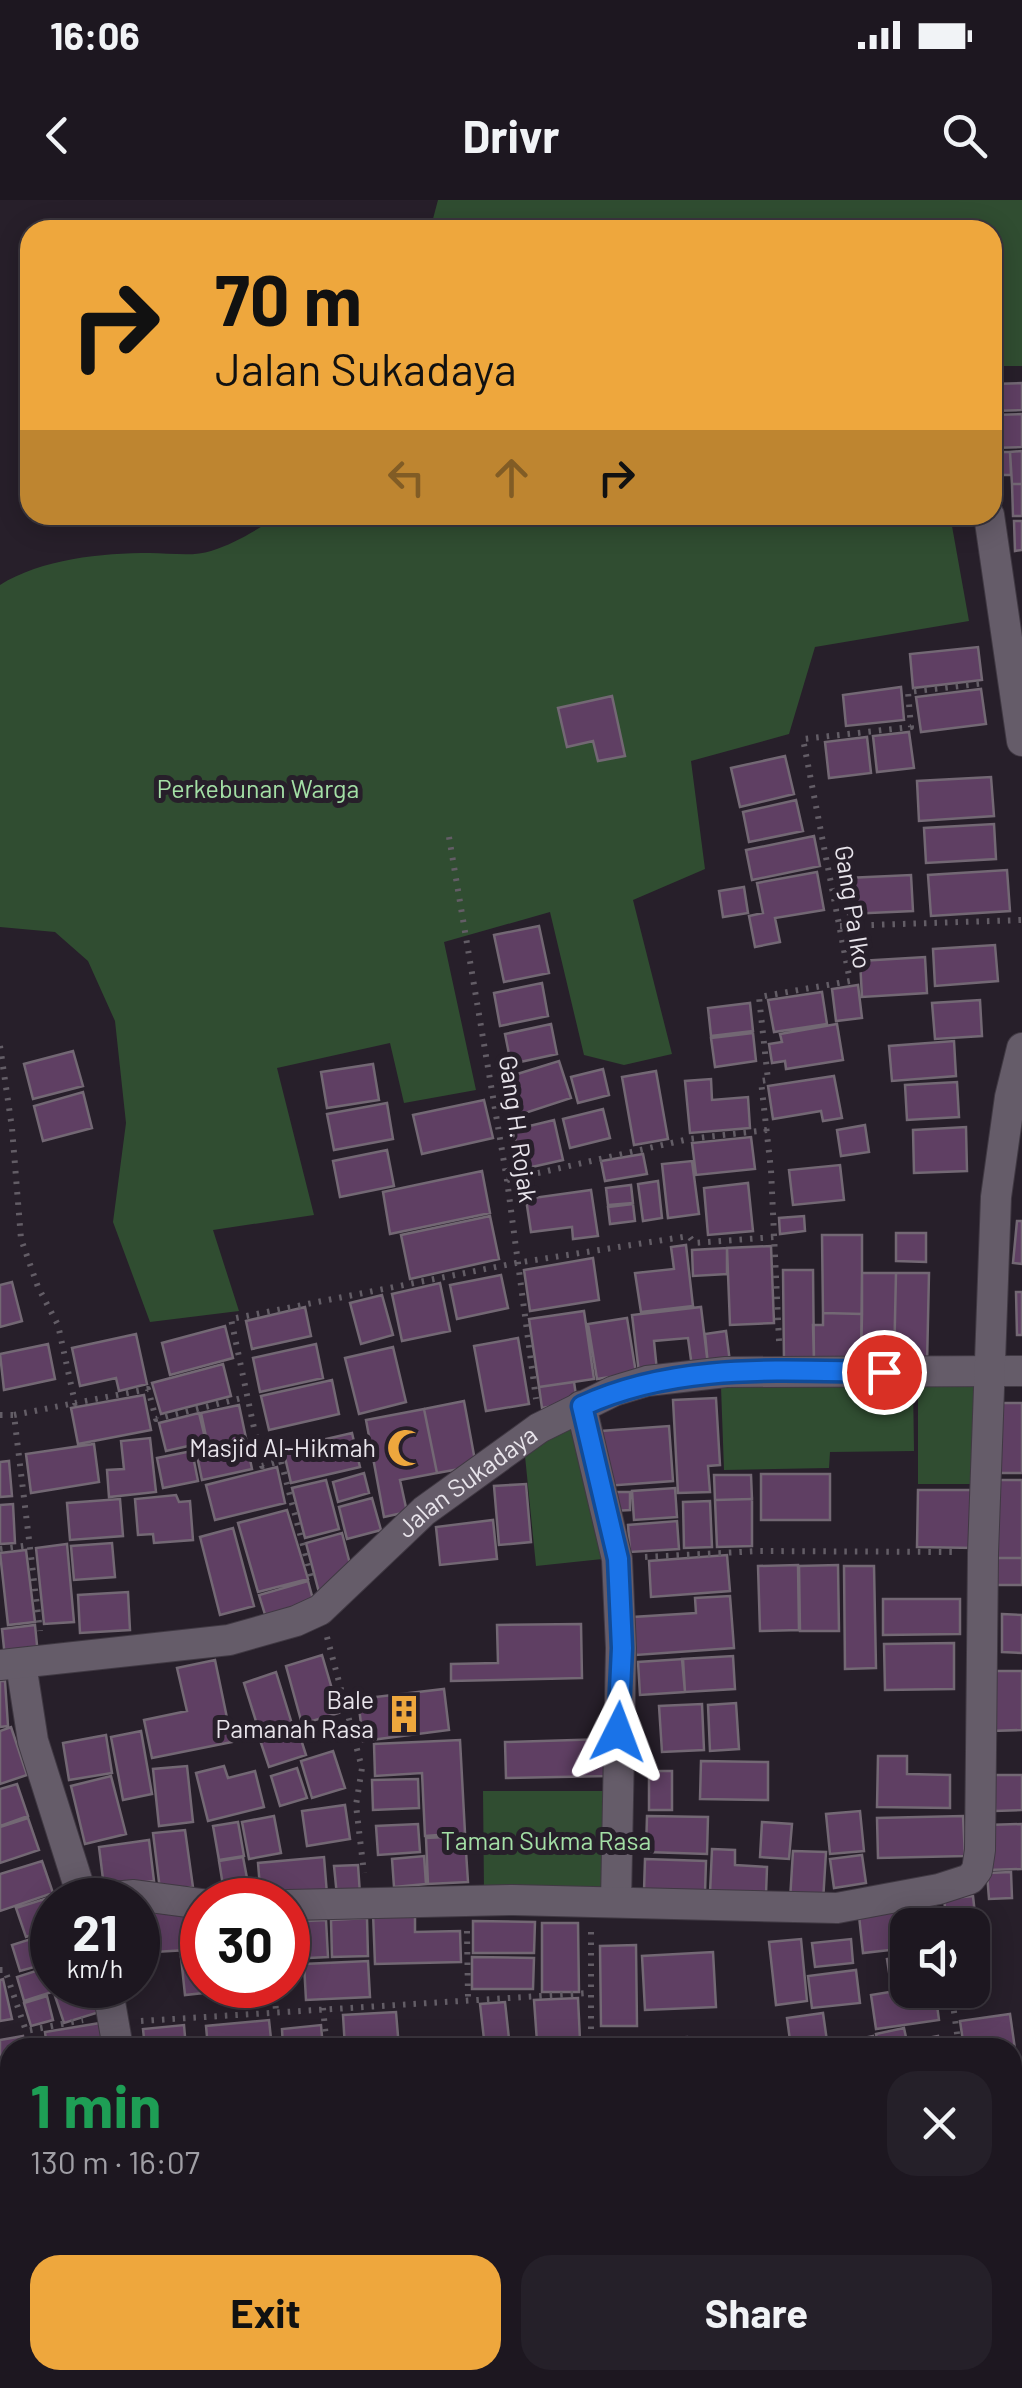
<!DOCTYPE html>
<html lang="en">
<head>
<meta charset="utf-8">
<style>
	:root { --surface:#1d1720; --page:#252029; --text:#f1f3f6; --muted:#a09fa5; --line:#3b363e; --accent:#eea73d }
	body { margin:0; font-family:Barlow,sans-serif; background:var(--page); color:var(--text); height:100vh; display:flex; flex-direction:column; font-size:38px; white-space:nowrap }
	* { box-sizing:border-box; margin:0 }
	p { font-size:32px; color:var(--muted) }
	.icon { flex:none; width:55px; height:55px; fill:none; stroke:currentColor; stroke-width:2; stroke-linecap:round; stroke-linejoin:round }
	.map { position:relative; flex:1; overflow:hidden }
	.side { position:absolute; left:0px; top:1838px; width:1022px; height:352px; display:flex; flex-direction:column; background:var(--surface); border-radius:30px 30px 0 0; box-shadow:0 5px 25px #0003,0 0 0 2px var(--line) }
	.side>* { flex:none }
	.hud { position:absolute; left:20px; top:20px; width:982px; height:305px; border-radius:30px; box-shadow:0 5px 25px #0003,0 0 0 2px var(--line); background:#eea73d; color:#111; overflow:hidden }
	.fabs { position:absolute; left:890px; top:1708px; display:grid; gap:20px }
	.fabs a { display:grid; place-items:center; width:100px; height:100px; border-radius:20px; background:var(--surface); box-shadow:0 5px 25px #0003,0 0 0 2px var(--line); font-size:50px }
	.speed { position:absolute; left:30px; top:1678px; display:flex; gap:20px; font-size:50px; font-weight:700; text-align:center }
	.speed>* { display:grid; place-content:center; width:130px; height:130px; border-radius:50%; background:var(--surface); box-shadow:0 5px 25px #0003,0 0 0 2px var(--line); line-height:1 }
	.speed small { font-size:25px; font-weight:400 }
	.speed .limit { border:15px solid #d22; background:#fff; color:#111 }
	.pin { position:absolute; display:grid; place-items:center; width:85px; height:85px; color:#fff; margin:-42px; border:5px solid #fff; border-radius:50%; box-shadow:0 2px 10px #0007 }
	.me { position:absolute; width:110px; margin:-55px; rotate:3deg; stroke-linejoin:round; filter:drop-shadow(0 0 8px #0008) }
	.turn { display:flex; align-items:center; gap:35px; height:210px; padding:0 30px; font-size:45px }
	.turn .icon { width:130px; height:130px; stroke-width:2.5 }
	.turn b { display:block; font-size:70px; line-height:85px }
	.lanes { display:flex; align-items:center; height:95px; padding:0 30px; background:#0003; justify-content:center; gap:50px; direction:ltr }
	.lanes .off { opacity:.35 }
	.round { display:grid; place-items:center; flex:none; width:105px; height:105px; border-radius:30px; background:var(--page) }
	.head { display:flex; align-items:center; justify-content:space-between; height:170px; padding:0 30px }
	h1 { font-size:60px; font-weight:700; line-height:75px; color:#1e9e55 }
	.primary-button { display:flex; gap:20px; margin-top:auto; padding:20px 30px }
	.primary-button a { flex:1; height:115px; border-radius:30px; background:var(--accent); color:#111; font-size:40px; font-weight:700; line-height:115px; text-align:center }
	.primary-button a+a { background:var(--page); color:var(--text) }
	.status { display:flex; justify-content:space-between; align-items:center; height:70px; padding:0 50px; background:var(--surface); direction:ltr }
	.status svg { height:28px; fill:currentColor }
	header { display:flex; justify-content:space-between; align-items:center; height:130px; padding:0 30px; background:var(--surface); font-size:45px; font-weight:700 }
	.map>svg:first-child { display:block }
	.green { fill:#304d31 }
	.building { fill:#5f3f63; stroke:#736874; stroke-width:2.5 }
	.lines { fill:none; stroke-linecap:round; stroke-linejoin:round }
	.street-casing { stroke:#403943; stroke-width:32 }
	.path { stroke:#635d66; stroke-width:6; stroke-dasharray:2.5 8; stroke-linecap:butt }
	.street { stroke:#655c69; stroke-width:30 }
	.route-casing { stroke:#114b97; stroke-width:25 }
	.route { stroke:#1a73e8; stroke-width:18 }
	.labels { text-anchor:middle; stroke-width:10; stroke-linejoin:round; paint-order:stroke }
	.park-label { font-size:25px; fill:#a4e0a6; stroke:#271f2a }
	.street-label { font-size:25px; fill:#e8e4eb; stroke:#271f2a }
	.poi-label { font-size:25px; fill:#e8e4eb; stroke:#271f2a; text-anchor:end }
</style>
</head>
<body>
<div class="status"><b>16:06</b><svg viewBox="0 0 49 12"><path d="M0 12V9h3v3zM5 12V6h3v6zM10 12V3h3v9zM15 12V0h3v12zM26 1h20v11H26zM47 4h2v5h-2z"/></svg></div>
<header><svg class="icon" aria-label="back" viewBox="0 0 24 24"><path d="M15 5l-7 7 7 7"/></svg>Drivr<svg class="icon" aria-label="search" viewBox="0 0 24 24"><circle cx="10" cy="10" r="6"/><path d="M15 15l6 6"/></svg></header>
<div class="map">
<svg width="1022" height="2188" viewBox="0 0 1022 2188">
	<rect width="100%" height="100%" fill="#271f2a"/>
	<path class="green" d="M438,0H1022V166H993L992,30H430Z
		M280,315H950L969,421L815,447L789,534L691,561L705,669L633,700L672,854L624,865L584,855L550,712L444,742L476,890L404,903L390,843L277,868L314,1015L213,1030L239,1111L150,1122L113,1022L126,923L115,821L88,761L55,732L0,727V385C41,359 102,353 150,353C169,353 194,357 211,351C236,343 258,329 280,315Z
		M913,1184L914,1251L830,1252L829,1268L724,1270L721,1187Z
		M918,1184H977L976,1284H918Z
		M577,1214L612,1358L536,1366L524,1246Z
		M483,1591H608L609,1690L484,1691Z"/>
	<path class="building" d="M1022,183V210L992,211V184Z
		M1022,214V247L992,248V215Z
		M1022,251V284H1012L1010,252Z
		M992,252H1010L1011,275H992Z
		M1012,284H1022V316H1013Z
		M1014,321H1022V350L1015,351Z
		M978,447L982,480L913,488L910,454Z
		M901,487L904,520L846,526L843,495Z
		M981,489L986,524L921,532L916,497Z
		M612,496L625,556L598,561L593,541L567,547L558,508Z
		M909,532L914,568L877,572L873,536Z
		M867,537L871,573L829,578L825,542Z
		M785,556L794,594L740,607L731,568Z
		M991,577L994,616L919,621L917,581Z
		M796,600L803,631L749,642L743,612Z
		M994,624L996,659L926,663L924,628Z
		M814,636L820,666L752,680L746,650Z
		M1007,670L1010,711L931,716L928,675Z
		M817,672L824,710L775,718L780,742L755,747L749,716L763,713L757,683Z
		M911,675L913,711L848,714L847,678Z
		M744,687L748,713L723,717L719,691Z
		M539,726L549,773L504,782L494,735Z
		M995,745L998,781L935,786L933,749Z
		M925,757L927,793L862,797L860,761Z
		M542,783L548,816L500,826L494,793Z
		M858,785L862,818L836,821L832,789Z
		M822,792L827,824L774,832L768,800Z
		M980,800L982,836L935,839L932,803Z
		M750,803L753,831L711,836L708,808Z
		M551,824L557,854L511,864L505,834Z
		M837,824L843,860L786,869L785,861L772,863L769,844L782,842L780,834Z
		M753,833L756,861L715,867L711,838Z
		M954,841L956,876L892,881L889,846Z
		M73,851L83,886L33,899L24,864Z
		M559,861L571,898L513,917L501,879Z
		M373,864L379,900L327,908L321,872Z
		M603,869L609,895L578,903L571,877Z
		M656,871L668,939L634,945L622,877Z
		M834,876L842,918L823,921L821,911L773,919L768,886Z
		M711,879L712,900L748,897L750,928L690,933L685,881Z
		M957,882L959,917L907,920L905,885Z
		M83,892L92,928L43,941L34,906Z
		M484,900L493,938L422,954L413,915Z
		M387,903L393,939L334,950L327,914Z
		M603,909L610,938L570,948L563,919Z
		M554,920L563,960L523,969L513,930Z
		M865,925L869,952L841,956L837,930Z
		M966,927L967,971L914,973L913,930Z
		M751,937L755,969L696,975L692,943Z
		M387,950L394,986L340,997L333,961Z
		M643,954L647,974L605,981L601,961Z
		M692,961L699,1014L668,1018L662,964Z
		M840,965L844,1000L793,1005L789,970Z
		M482,971L490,1013L390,1034L383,992Z
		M658,981L662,1018L643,1021L638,984Z
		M748,983L753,1031L708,1035L704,988Z
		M631,985L633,1003L608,1005L606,988Z
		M591,990L598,1036L573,1039L572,1027L531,1032L526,999Z
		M633,1004L635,1021L610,1024L608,1007Z
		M490,1016L499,1059L410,1079L401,1035Z
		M804,1016L805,1031L780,1034L779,1018Z
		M1017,1021H1022V1064L1013,1063Z
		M896,1033H926V1062L896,1061Z
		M822,1035H862V1114L823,1113Z
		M686,1045L693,1106L641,1112L635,1073L674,1069L671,1047Z
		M771,1046L774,1123L730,1125L727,1048Z
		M727,1048V1074L693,1076L692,1050Z
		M593,1058L599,1100L530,1111L524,1070Z
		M783,1070H813L814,1163H784Z
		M862,1073H896L894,1164H861Z
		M896,1073H929L927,1165L894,1164Z
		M501,1075L508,1108L457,1119L450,1085Z
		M12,1082L22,1121L0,1127V1085Z
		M440,1083L450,1131L402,1141L392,1094Z
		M1016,1092H1022V1135H1017Z
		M382,1095L393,1135L361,1144L350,1103Z
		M305,1107L311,1136L252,1149L246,1121Z
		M701,1107L708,1165L692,1167L688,1138L654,1141L657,1171L639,1173L632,1115Z
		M584,1111L594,1179L539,1187L529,1119Z
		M823,1113L862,1114L861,1164L814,1163L813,1125H823Z
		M627,1118L636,1173L597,1179L588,1124Z
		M225,1126L233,1158L170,1175L162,1143Z
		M726,1131L730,1162L708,1165L705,1134Z
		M136,1134L147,1184L119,1191L116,1178L80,1186L72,1148Z
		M518,1138L529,1204L486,1211L474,1146Z
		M48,1144L55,1179L4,1190L0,1154Z
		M316,1144L323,1178L260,1192L253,1158Z
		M393,1147L406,1202L359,1214L345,1158Z
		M223,1164L231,1196L161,1214L152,1183Z
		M332,1180L339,1214L269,1230L261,1196Z
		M574,1182L577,1202L542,1208L539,1187Z
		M144,1195L151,1230L78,1244L71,1208Z
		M716,1198L720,1265L708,1266L710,1292L678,1293L673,1200Z
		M464,1201L476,1266L437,1273L424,1209Z
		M993,1203H1022V1273H993Z
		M239,1205L246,1238L208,1246L201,1213Z
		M424,1209L437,1273L400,1280L407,1312L384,1317L366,1220Z
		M199,1213L206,1242L166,1251L159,1223Z
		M669,1226L673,1281L605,1286L601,1231Z
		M352,1233L360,1267L291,1283L283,1249Z
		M150,1238L156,1292L109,1297L107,1270L124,1269L121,1241Z
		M246,1240L252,1269L202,1280L196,1251Z
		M94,1244L99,1282L31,1293L26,1254Z
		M192,1251L198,1281L163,1288L157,1258Z
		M9,1261L12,1296L0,1297V1262Z
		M277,1267L285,1303L215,1320L206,1285Z
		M364,1273L369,1293L338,1302L333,1282Z
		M761,1274H830V1320H761Z
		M714,1275H751L752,1299L715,1300Z
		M326,1280L339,1329L305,1338L292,1288Z
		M994,1280H1022V1358H994Z
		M526,1284L531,1342L499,1345L494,1286Z
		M675,1288L677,1317L634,1320L632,1291Z
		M918,1290H975V1348L917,1347Z
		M613,1292H630V1310L614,1311Z
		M176,1295L179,1302L190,1301L193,1340L154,1343L153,1334L138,1335L135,1299Z
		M372,1298L381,1330L347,1339L339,1307Z
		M120,1299L123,1336L70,1340L67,1303Z
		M752,1299V1346L717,1347L715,1300Z
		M710,1301L712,1347L684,1348L683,1302Z
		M13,1304L15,1343L0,1344V1305Z
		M287,1310L308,1379L258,1392L238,1323Z
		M493,1320L497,1359L440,1365L436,1327Z
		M677,1321L679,1349L630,1352L628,1325Z
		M233,1328L254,1406L220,1415L200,1337Z
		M342,1333L351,1368L321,1400L306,1343Z
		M112,1343L115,1377L74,1380L71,1346Z
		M67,1344L74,1422L44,1424L36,1348Z
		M26,1350L35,1422L8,1425L0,1353Z
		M727,1355L730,1391L651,1397L649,1361Z
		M994,1358H1022V1385H995Z
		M798,1365L799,1430L760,1431L758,1366Z
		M838,1365L839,1431H800L799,1366Z
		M844,1366H874L876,1468L845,1469Z
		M308,1381L315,1407L267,1421L259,1395Z
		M128,1392L130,1430L80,1433L78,1395Z
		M730,1396L734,1448L636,1455L633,1417L696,1413L695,1398Z
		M883,1399H960V1434L883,1435Z
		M1002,1414L1022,1415V1453L1002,1452Z
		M581,1424L582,1478L451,1481V1464L498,1463L497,1425Z
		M35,1425L38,1455L5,1458L2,1429Z
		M954,1443V1489L885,1490L884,1444Z
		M322,1455L339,1513L302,1524L286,1466Z
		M733,1456L735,1489L685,1492L682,1459Z
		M683,1459L685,1492L640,1495L638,1462Z
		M215,1460L232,1542L152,1558L144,1520L187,1511L177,1468Z
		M990,1471H1022V1530L990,1531Z
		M276,1472L292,1524L260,1534L244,1483Z
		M0,1481H5L8,1526L0,1527Z
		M444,1489L449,1530L363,1541L358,1499Z
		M736,1503L739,1549L710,1551L708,1505Z
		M702,1504L704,1550L662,1552L659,1506Z
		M11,1527L27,1575L0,1584V1531Z
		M297,1527L306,1555L269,1567L260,1540Z
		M141,1531L152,1594L123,1600L111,1537Z
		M106,1535L112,1573L69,1580L63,1543Z
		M607,1539L608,1576L506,1578L505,1542Z
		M460,1540L465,1633L425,1636L422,1573L375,1576L374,1544Z
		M333,1551L345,1588L312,1598L301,1561Z
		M878,1556H907V1574L950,1575V1608L877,1607Z
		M701,1561L768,1562V1600L700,1599Z
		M187,1566L193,1622L159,1626L153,1569Z
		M224,1566L228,1578L255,1571L264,1607L208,1621L196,1573Z
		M297,1568L307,1598L280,1606L271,1576Z
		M649,1571H672V1610H649Z
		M994,1575H1022V1610L995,1611Z
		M111,1576L126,1634L85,1644L71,1586Z
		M418,1579L419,1608L373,1610L372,1580Z
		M17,1584L28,1616L0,1626V1589Z
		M345,1605L350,1639L307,1646L302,1611Z
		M860,1611L864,1651L830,1654L826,1614Z
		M274,1616L281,1653L249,1659L242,1622Z
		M647,1616L708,1617L707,1654L646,1652Z
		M963,1616L965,1656L878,1658L877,1618Z
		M28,1618L39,1650L0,1663V1627Z
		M238,1622L244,1656L219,1660L213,1626Z
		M762,1622L792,1624L789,1659L760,1657Z
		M418,1624L420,1652L378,1655L376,1626Z
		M1022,1624V1669L987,1670L986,1625Z
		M185,1630L193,1687L160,1690L153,1633Z
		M465,1636L468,1682L428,1684L426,1638Z
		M149,1640L154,1681L104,1687L99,1647Z
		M712,1649L735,1650V1665L767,1667L766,1695L710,1693Z
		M793,1651L826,1652L823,1702L790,1700Z
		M862,1655L866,1683L834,1688L830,1659Z
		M424,1656L426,1684L394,1687L392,1659Z
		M243,1657L251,1699L225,1698L219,1661Z
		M324,1657L327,1694L261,1700L258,1663Z
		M645,1659L706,1661L705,1693L644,1691Z
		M42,1661L53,1693L0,1711V1674Z
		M358,1665L360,1694L337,1696L334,1666Z
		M1011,1672L1012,1698L989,1699L987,1673Z
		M54,1696L52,1728L26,1737L16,1708Z
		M973,1696L979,1751L972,1752V1725H947L944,1699Z
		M935,1705L938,1725H909L907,1709Z
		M903,1710L908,1748L863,1753L859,1716Z
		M185,1711L187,1750L138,1753V1714Z
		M415,1712V1732L460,1731L461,1762L375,1764L373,1713Z
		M367,1718L368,1756L332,1757L331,1720Z
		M326,1720L328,1757L288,1759V1722Z
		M473,1721L535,1722L534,1753H473Z
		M542,1723H578L579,1792H542Z
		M52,1732V1762L45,1765L36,1737Z
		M34,1738L42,1765L20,1771L12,1745Z
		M801,1739L807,1801L776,1805L769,1742Z
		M851,1739L853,1763L815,1767L812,1743Z
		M636,1745L637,1826H601L600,1746Z
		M713,1752L716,1807L645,1810L642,1756Z
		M202,1755V1785L258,1787L185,1795L181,1757Z
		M908,1756V1782L891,1785L887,1759Z
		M472,1757L534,1758L533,1789H472Z
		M368,1761L370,1797L306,1800L304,1764Z
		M48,1767L55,1791L24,1801L17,1777Z
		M856,1770L860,1803L812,1808L808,1776Z
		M3,1779L12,1819L0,1821V1780Z
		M89,1785H98L106,1810L64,1823L55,1796Z
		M908,1789L935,1790L939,1820L876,1829L871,1795Z
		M47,1796L53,1820L31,1826L24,1803Z
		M578,1798L580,1840L537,1842L534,1800Z
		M505,1802L510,1848H485L480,1804Z
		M396,1812L399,1848H345L343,1815Z
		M823,1813L828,1848H791L787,1818Z
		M1010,1814L1015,1849L964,1848L960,1821Z
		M269,1820L272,1848H208L206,1826Z
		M106,1822L110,1848H47L45,1832Z
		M184,1825L186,1848H145L143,1829Z
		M321,1825L323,1848H283L282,1829Z
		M904,1828L907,1842L938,1836L941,1848H879L876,1834Z
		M23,1836L25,1848H10V1872L0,1873V1840Z
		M873,1836L875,1848H846L845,1842Z
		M687,1837L688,1848H633L632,1841Z
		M10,1875V1899L0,1901V1877Z
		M1022,1935V1998H1021L1017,1936Z"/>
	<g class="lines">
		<g class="street-casing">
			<g id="street">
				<path d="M989,315L1022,541"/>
				<path d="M581,1206L617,1359L621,1448L616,1702"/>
				<path d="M21,1464L33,1541L83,1699"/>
				<path id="s1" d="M0,1465L229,1440L296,1421L320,1410L424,1311L539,1228L614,1191L647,1181L726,1172L1022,1171"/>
				<path d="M83,1700L134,1695L202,1704"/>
				<path d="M288,1705L513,1700L837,1708L939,1689L970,1679L977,1670L980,1650L983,1353L996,997L1010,897L1022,848"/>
				<path d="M107,1785L118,1848"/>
			</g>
		</g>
		<path class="path" d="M449,637L507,980L536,1199
			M840,726L1022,720
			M0,846L12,928L21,1039L38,1087L58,1125L75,1203L148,1189L156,1219L246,1197
			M507,980L689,939L767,930
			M779,1141L771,970L761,881L768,880L759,797L850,781L803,539L911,527L908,492L986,483
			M0,1215H14L40,1431
			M14,1215L75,1203
			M0,1349L30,1345
			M645,1357L759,1351L952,1352
			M311,1376L281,1261L262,1266L231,1119L516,1063L689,1036L694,1043L775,1037
			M327,1437L362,1568L356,1605L364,1673
			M467,1731L468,1798
			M591,1732V1848
			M0,1770H5L26,1831L83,1820
			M274,1785L276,1811
			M951,1790L959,1848
			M323,1808L327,1848
			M141,1821L589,1793
			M1012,1892L1022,1891
			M0,2010L10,2009"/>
		<use href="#street" class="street"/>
	</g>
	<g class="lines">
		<g class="route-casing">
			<path id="route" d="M618,1532L622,1448L618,1359L582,1206C678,1162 780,1171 884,1172"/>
		</g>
		<use href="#route" class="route"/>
	</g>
	<defs>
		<g id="mosque-bare" transform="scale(3)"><path d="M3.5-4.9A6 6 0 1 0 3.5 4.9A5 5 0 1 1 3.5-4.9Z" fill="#eea73d" stroke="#271f2a" stroke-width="2.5" paint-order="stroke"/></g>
		<g id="building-bare" transform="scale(3)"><path d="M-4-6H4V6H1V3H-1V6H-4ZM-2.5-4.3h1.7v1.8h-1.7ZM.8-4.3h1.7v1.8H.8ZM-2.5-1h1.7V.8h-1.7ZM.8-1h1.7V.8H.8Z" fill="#eea73d" stroke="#271f2a" stroke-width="2.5" paint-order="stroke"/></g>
	</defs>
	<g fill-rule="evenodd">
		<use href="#mosque-bare" x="406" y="1248"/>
		<use href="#building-bare" x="404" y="1514"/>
	</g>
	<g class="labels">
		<g class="park-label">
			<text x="258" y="598">Perkebunan Warga</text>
			<text x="546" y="1650">Taman Sukma Rasa</text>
		</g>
		<g class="street-label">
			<text transform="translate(853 707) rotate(81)" y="9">Gang Pa Iko</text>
			<text transform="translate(518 929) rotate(82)" y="9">Gang H. Rojak</text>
			<text dy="9" stroke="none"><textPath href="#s1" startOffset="522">Jalan Sukadaya</textPath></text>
		</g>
		<g class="poi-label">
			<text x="376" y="1257">Masjid Al-Hikmah</text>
			<text x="374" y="1509">Bale<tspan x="374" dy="29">Pamanah Rasa</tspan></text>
		</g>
	</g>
</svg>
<div class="fabs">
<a><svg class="icon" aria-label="sound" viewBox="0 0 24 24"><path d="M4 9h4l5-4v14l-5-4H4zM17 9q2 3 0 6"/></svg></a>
</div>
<div class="speed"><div>21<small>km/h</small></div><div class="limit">30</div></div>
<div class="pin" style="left:884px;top:1172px;background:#d93025"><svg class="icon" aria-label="arrive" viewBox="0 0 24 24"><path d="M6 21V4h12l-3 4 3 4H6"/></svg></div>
<svg class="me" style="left:618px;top:1532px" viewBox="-20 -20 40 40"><path d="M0-17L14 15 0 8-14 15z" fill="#1a73e8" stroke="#fff" stroke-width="4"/></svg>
<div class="hud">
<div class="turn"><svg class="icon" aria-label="right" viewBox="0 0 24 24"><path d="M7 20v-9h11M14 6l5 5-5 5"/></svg><div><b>70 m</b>Jalan Sukadaya</div></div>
<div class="lanes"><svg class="icon off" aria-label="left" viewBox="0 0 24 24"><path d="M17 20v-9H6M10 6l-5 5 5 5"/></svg><svg class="icon off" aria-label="ahead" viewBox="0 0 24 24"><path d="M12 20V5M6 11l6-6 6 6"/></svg><svg class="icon" aria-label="right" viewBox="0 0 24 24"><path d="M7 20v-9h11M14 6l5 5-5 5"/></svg></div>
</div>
<section class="side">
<div class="head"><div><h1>1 min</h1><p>130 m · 16:07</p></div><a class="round"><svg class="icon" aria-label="close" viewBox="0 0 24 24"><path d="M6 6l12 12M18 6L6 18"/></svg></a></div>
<div class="primary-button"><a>Exit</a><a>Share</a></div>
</section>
</div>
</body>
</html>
